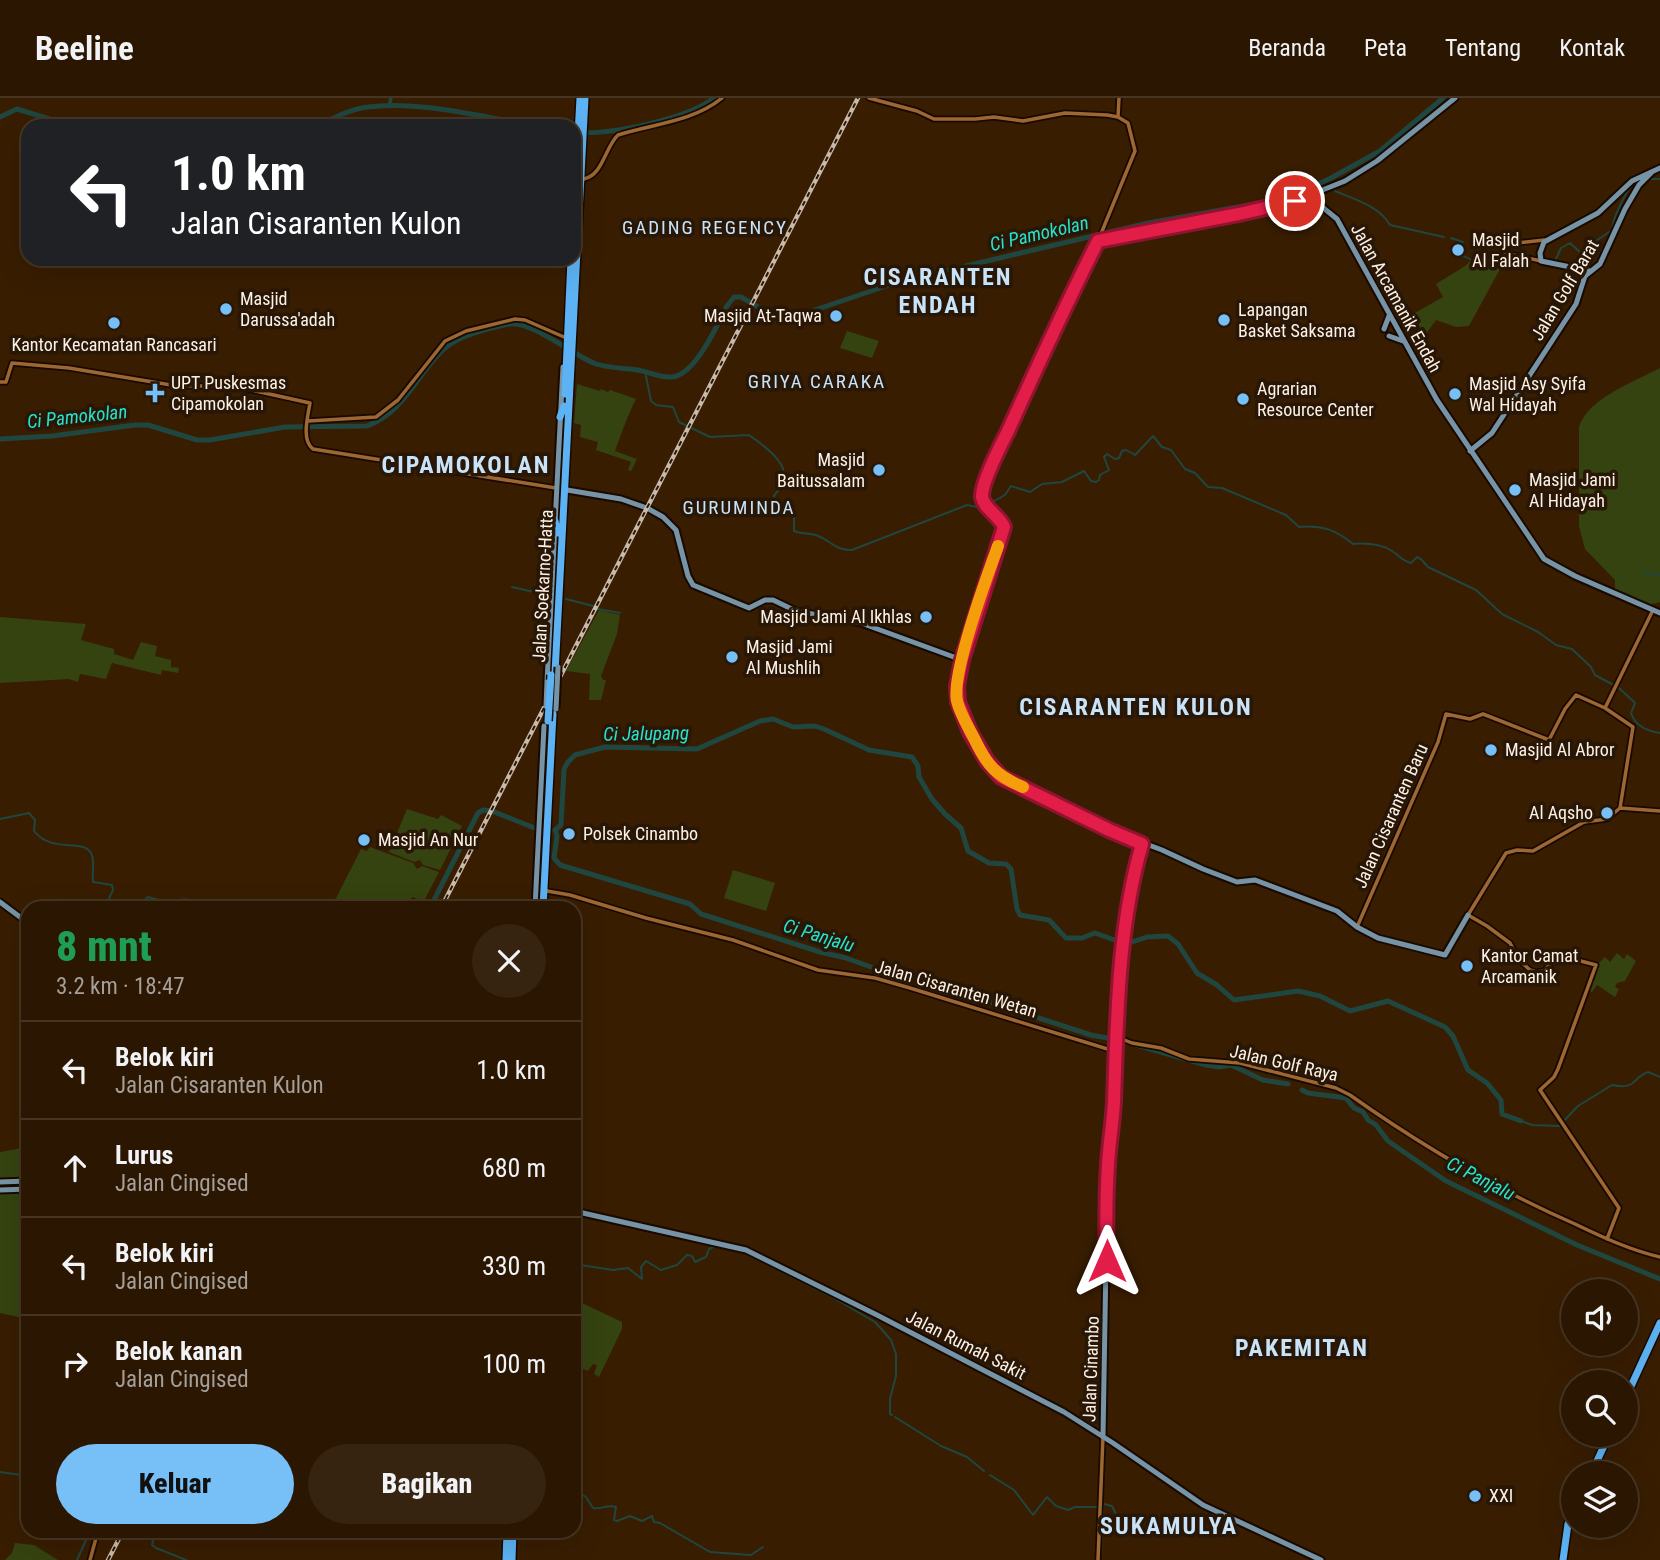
<!DOCTYPE html>
<html lang="id">
<head>
<meta charset="utf-8">
<style>
	:root { --surface:#2a1601; --page:#362310; --text:#f1f3f6; --muted:#a59f99; --line:#463523; --accent:#77bff7 }
	body { margin:0; font-family:"Roboto Condensed",sans-serif; background:var(--page); color:var(--text); height:100vh; display:flex; flex-direction:column; font-size:26px; white-space:nowrap }
	* { box-sizing:border-box; margin:0 }
	p { font-size:23px; color:var(--muted) }
	.icon { flex:none; width:38px; height:38px; fill:none; stroke:currentColor; stroke-width:2; stroke-linecap:round; stroke-linejoin:round }
	.map { position:relative; flex:1; overflow:hidden }
	.drawer { position:absolute; left:21px; top:803px; width:560px; height:637px; display:flex; flex-direction:column; background:var(--surface); border-radius:21px; box-shadow:0 7px 28px #0002,0 0 0 2px var(--line) }
	.drawer>* { flex:none }
	.banner { position:absolute; left:21px; top:21px; width:560px; height:147px; border-radius:21px; box-shadow:0 7px 28px #0002,0 0 0 2px var(--line); background:#202124; color:#fff; overflow:hidden }
	.fabs { position:absolute; left:1561px; top:1181px; display:grid; gap:14px }
	.fabs a { display:grid; place-items:center; width:77px; height:77px; border-radius:50%; background:var(--surface); box-shadow:0 7px 28px #0002,0 0 0 2px var(--line); font-size:35px }
	.pin { position:absolute; display:grid; place-items:center; width:60px; height:60px; color:#fff; margin:-30px; border:4px solid #fff; border-radius:50%; box-shadow:0 2px 7px #0007 }
	.me { position:absolute; width:77px; margin:-38px; rotate:0deg; stroke-linejoin:round; filter:drop-shadow(0 0 5px #0008) }
	.turn { display:flex; align-items:center; gap:24px; height:147px; padding:0 35px; font-size:32px }
	.turn .icon { width:91px; height:91px; stroke-width:2.5 }
	.turn b { display:block; font-size:49px; line-height:60px }
	.round { display:grid; place-items:center; flex:none; width:74px; height:74px; border-radius:37px; background:var(--page) }
	.summary { display:flex; align-items:center; justify-content:space-between; height:119px; padding:0 35px }
	h1 { font-size:42px; font-weight:800; line-height:52px; color:#1e9e55 }
	.cta { display:flex; gap:14px; margin-top:auto; padding:14px 35px }
	.cta a { flex:1; height:80px; border-radius:42px; background:var(--accent); color:#111; font-size:28px; font-weight:800; line-height:80px; text-align:center }
	.cta a+a { background:var(--page); color:var(--text) }
	ul { padding:0; list-style:none }
	li { display:flex; align-items:center; gap:21px; height:98px; padding:0 35px; border-top:2px solid var(--line) }
	li div { flex:1 }
	li b { display:block; font-size:26px }
	li em { font-style:normal }
	header { display:flex; align-items:center; gap:42px; box-sizing:border-box; height:98px; padding:0 35px; background:var(--surface); border-bottom:2px solid var(--line) }
	header strong { font-size:33px }
	nav { display:flex; gap:38px; margin-inline-start:auto; font-size:24px }
	.map>svg:first-child { display:block }
	.green { fill:#354310 }
	.lines { fill:none; stroke-linecap:round; stroke-linejoin:round }
	.stream { stroke:#204640; stroke-width:2 }
	.canal { stroke:#204640; stroke-width:3.5 }
	.river { stroke:#204640; stroke-width:5 }
	.minor-casing { stroke:#190900; stroke-width:7 }
	.major-casing { stroke:#190900; stroke-width:9 }
	.highway-casing { stroke:#190900; stroke-width:10 }
	.minor { stroke:#9c6732; stroke-width:3.5 }
	.major { stroke:#7694a5; stroke-width:5 }
	.highway { stroke:#5cb2f2; stroke-width:7 }
	.rail-casing { stroke:#c9b9aa; stroke-width:4.5 }
	.rail { stroke:#281706; stroke-width:2; stroke-dasharray:5; stroke-linecap:butt }
	.major-bridge-casing { stroke:#190900; stroke-width:9; stroke-linecap:butt }
	.highway-bridge-casing { stroke:#190900; stroke-width:10; stroke-linecap:butt }
	.major-bridge { stroke:#7694a5; stroke-width:5 }
	.highway-bridge { stroke:#5cb2f2; stroke-width:7 }
	.route-casing { stroke:#92132f; stroke-width:18 }
	.route { stroke:#e11d48; stroke-width:12 }
	.slow { stroke:#f59e0b; stroke-width:12 }
	.poi-dot { fill:#77bff7; stroke:#281706; stroke-width:2.5 }
	.labels { text-anchor:middle; stroke-width:7; stroke-linejoin:round; paint-order:stroke }
	.poi-label { font-size:18px; fill:#fdf1e6; stroke:#281706; text-anchor:start }
	.street-label { font-size:18px; fill:#fdf1e6; stroke:#281706 }
	.neighbourhood-label { font-size:19px; letter-spacing:2px; fill:#c9e3f8; stroke:#281706 }
	.water-label { font-size:19px; font-style:italic; fill:#25e3ce; stroke:#281706 }
	.district-label { font-size:24px; font-weight:bold; letter-spacing:2px; fill:#c9e3f8; stroke:#281706 }
</style>
</head>
<body>
<header>
<strong>Beeline</strong>
<nav><a>Beranda</a><a>Peta</a><a>Tentang</a><a>Kontak</a></nav>
</header>
<div class="map">
<svg width="1660" height="1462" viewBox="0 0 1660 1462">
	<rect width="100%" height="100%" fill="#381d01"/>
	<path class="green" d="M1471,162L1500,171L1469,228L1456,229L1436,222L1423,240L1406,220L1443,199L1436,186L1465,168Z
		M847,233L879,243L872,260L840,250Z
		M1660,270V504L1649,507L1615,491V482L1585,451L1579,428V329C1588,300 1634,284 1660,270Z
		M577,286L600,293L601,291L608,294L610,292L636,301C627,319 622,334 615,353L637,361L631,373L628,372L631,364L596,352L598,344L580,339L581,327L574,325Z
		M599,512L620,517L617,536L601,578L603,582H606L601,602H589L590,576L566,573Z
		M0,519L86,526L81,542L114,551V556L133,562L141,544L157,548L155,558L171,562V569L179,570L178,575L162,572L161,577L112,565L106,581L80,576L78,584L69,581L0,585Z
		M407,711L438,721L441,717L462,728L440,772L423,767L420,762L414,764L389,754Z
		M370,749L413,765L417,771L422,768L439,774L424,803L412,799L407,810H331L361,751L367,753Z
		M733,772L775,785L766,813L724,800Z
		M1617,855L1624,861L1627,856L1636,863L1625,883L1617,885L1615,889L1619,891L1615,899L1597,887L1592,894L1589,893L1598,866L1605,859L1610,864Z
		M28,1049V1079L0,1081V1054Z
		M28,1094V1217L18,1219L0,1215V1095Z
		M580,1204L622,1224V1231L599,1279L594,1276L597,1267L593,1266L588,1273L574,1267V1205Z
		M15,1445L34,1447L58,1462H5L12,1455Z"/>
	<g class="lines">
		<path class="stream" d="M1650,81H1660
			M1335,93C1354,101 1379,108 1390,127L1444,139
			M1451,140L1463,144
			M1463,147L1462,157C1476,165 1499,174 1514,168
			M1556,161L1561,150L1570,145L1583,157L1590,156L1596,143L1612,132C1613,119 1625,96 1633,85
			M645,273L651,303L656,307L673,309L679,324L710,339L749,337C763,347 795,368 781,389C779,392 776,394 774,398L775,402L794,413V433C801,436 809,435 816,437C830,442 836,453 852,452L967,407L982,410L1005,397L1011,388L1030,394L1042,386L1062,384L1084,373L1091,383L1096,384L1099,382L1100,377L1109,372L1104,359L1107,356L1115,361L1119,360L1122,353L1126,352L1135,357L1153,338L1162,349L1171,352L1185,371L1195,375L1208,389L1222,390L1286,417L1299,429C1321,427 1335,431 1353,446C1365,445 1381,446 1392,453C1400,458 1402,463 1411,465L1417,459L1421,461L1428,469L1476,492L1502,516L1538,534L1556,547L1572,551L1591,569L1595,577L1619,590L1635,605L1631,615C1635,628 1647,633 1660,635
			M1644,474L1660,477
			M512,489L547,497
			M566,501L593,508
			M598,511L620,515
			M0,721L29,715L35,722L34,733C52,756 82,740 91,755C95,762 92,775 93,784L112,787L113,792L106,807L107,810
			M165,803L169,806
			M136,810L148,799L159,802
			M1521,1023L1532,1027L1559,1028L1578,1008L1612,987C1638,992 1631,980 1648,974L1660,979
			M738,1152L832,1199L875,1224L891,1242L896,1256V1278L890,1301V1316L892,1317
			M574,1166L613,1172L628,1170L642,1181L641,1169L646,1163L661,1172L677,1167L687,1157L692,1158L695,1164L706,1159L709,1151L715,1148
			M895,1319L941,1348L967,1359L984,1373
			M0,1374L28,1378
			M990,1377L1014,1392L1033,1417L1047,1399L1056,1408L1068,1412L1075,1409H1098
			M574,1392L586,1399L593,1410C601,1412 607,1406 616,1409L614,1422L617,1423L630,1418L642,1423L652,1418L654,1424L660,1425L710,1454L751,1457L763,1449
			M1104,1406L1112,1408L1117,1418L1131,1428
			M148,1433L153,1443L152,1447L156,1450L186,1462
			M1101,1457L1103,1407
			M77,1462L90,1433"/>
		<path class="canal" d="M389,8L391,0"/>
		<path class="river" d="M0,19L17,11L72,28
			M317,28C334,20 350,11 368,9C419,2 487,20 537,28
			M574,34C608,38 687,21 714,0
			M0,341L52,338L135,327H148L197,342H210L285,329L367,328C405,314 417,275 445,250C462,236 488,231 509,226C531,222 574,258 596,266C608,270 624,270 638,272C648,274 659,279 669,279C694,281 717,227 727,208L734,199H741L767,214L791,220L898,184L1148,125L1277,102L1299,95L1331,80L1380,53L1443,0
			M555,732L561,727L564,671L568,664L575,657L605,649L697,651L760,623L773,621L793,629L815,628L824,631L869,652L912,659L918,668L919,679L932,701L945,716L961,730L968,753L989,765L1006,766L1011,771L1017,811L1020,817L1049,822L1066,840H1082L1095,835L1126,846L1147,839L1168,838L1178,846L1197,875L1217,887L1234,902L1298,893L1320,898L1350,913L1388,903L1445,929L1453,938L1468,972L1487,985L1501,1002L1502,1016L1521,1023
			M555,732L557,738L554,760L560,767L690,806L701,816L820,854L846,860L882,873L941,889L966,891L993,905L1091,937L1119,942L1206,967L1219,969L1231,967L1263,982L1288,986
			M162,810C180,800 193,801 211,810
			M430,810L478,715L483,712L492,713L542,733
			M1302,992L1308,995L1346,1000L1354,1010L1363,1014L1368,1022L1376,1027L1388,1043L1446,1083L1577,1147L1660,1181"/>
		<g class="minor-casing">
			<path id="minor" d="M869,0L917,13L934,21H975L994,19L1023,23L1065,15L1107,17L1118,19L1128,25L1135,53L1098,143
				M1118,19L1119,0
				M584,81C603,77 605,49 618,37C652,26 693,24 722,0
				M1541,163L1505,155L1507,146L1544,142
				M0,284H6L12,265L69,270L177,288H233L310,305C308,318 301,342 313,351L556,390
				M308,323L376,319L398,302L445,243L466,233L515,221L525,222L564,239
				M1605,610L1653,512
				M547,793L570,797L646,820L733,842L818,872L875,880L910,890L1114,953
				M1357,829L1438,644L1446,616L1470,621L1483,616L1549,642L1565,611L1576,597L1605,610L1633,629L1620,710
				M1117,939L1132,945L1161,950L1189,961L1240,965L1336,990L1350,997C1422,1048 1495,1091 1575,1126C1602,1139 1630,1152 1660,1159
				M1607,1141L1619,1110L1540,992L1554,979L1558,971L1596,867L1558,857L1544,873L1536,874L1530,872L1520,863L1510,845L1487,828L1468,817L1506,755L1517,752L1533,753L1584,724L1607,721L1620,710L1660,713
				M90,1462L98,1433
				M1098,1462L1103,1338"/>
		</g>
		<g class="major-casing">
			<path id="major" d="M1455,0L1377,63L1345,83L1295,103L1266,111L1098,143C1071,198 1044,252 1019,308C1010,328 979,384 984,403L1001,423L1004,429L962,562L957,588L958,604L970,634L995,675L1109,732L1162,752L1203,771L1237,784L1255,782L1337,813L1357,829L1378,840L1445,857L1468,817
				M1317,94L1316,104L1337,121L1437,302L1544,461L1575,478L1660,515
				M1590,173L1541,163L1540,155L1544,144L1598,115L1632,83L1660,70
				M1384,231L1389,218
				M1389,238L1403,243
				M1470,353L1492,335L1576,206L1585,178L1600,166L1625,111L1639,87L1652,74
				M567,392L621,401L647,410L663,419L676,432L688,478L693,487L749,510L765,502H773L796,513L861,525L962,562
				M547,584L563,269
				M0,804L28,825
				M535,810L544,628
				M0,1084L28,1083
				M0,1092L28,1091
				M574,1113L746,1152L877,1217L1064,1314L1113,1345L1203,1407L1321,1462
				M1103,1338C1105,1260 1106,1182 1107,1104C1107,1070 1113,1037 1114,1003C1117,917 1118,829 1142,745"/>
		</g>
		<g class="highway-casing">
			<path id="highway" d="M574,109L580,0
				M565,296L571,161
				M560,319L564,308
				M555,423L558,435
				M555,575L585,0
				M543,810L553,616
				M1626,1299L1660,1225
				M1591,1376L1609,1337
				M506,1462L507,1433
				M512,1462L513,1433
				M1563,1462L1568,1426L1573,1414"/>
		</g>
		<use href="#minor" class="minor"/>
		<use href="#major" class="major"/>
		<use href="#highway" class="highway"/>
		<g class="rail-casing">
			<path id="rail" d="M441,810L858,0
				M108,1462L123,1433"/>
		</g>
		<use href="#rail" class="rail"/>
		<g class="major-bridge-casing">
			<path id="major-bridge" d="M546,608L547,584
				M556,611L558,569"/>
		</g>
		<g class="highway-bridge-casing">
			<path id="highway-bridge" d="M548,623L551,577"/>
		</g>
		<use href="#major-bridge" class="major-bridge"/>
		<use href="#highway-bridge" class="highway-bridge"/>
	</g>
	<g class="lines">
		<g class="route-casing">
			<path id="route" d="M1107,1163C1106,1131 1106,1099 1108,1067C1109,1046 1113,1025 1114,1003C1117,917 1118,829 1142,746L1109,732L1001,679L987,663L970,634L958,604L957,588L962,562L1004,429C1000,418 984,411 982,399C981,385 1001,347 1008,333C1037,269 1066,206 1098,143L1239,116L1295,103"/>
		</g>
		<use href="#route" class="route"/>
		<path class="slow" d="M998,448C987,478 951,576 957,603C960,616 969,630 975,642C987,668 997,678 1023,689"/>
	</g>
	<g class="poi-dot">
		<circle cx="1458" cy="152" r="7"/>
		<circle cx="226" cy="211" r="7"/>
		<circle cx="836" cy="218" r="7"/>
		<circle cx="1224" cy="222" r="7"/>
		<circle cx="114" cy="225" r="7"/>
		<path d="M151.5 284.5h7v7h7v7h-7v7h-7v-7h-7v-7h7z"/>
		<circle cx="1455" cy="296" r="7"/>
		<circle cx="1243" cy="301" r="7"/>
		<circle cx="879" cy="372" r="7"/>
		<circle cx="1515" cy="392" r="7"/>
		<circle cx="926" cy="519" r="7"/>
		<circle cx="732" cy="559" r="7"/>
		<circle cx="1491" cy="652" r="7"/>
		<circle cx="1607" cy="715" r="7"/>
		<circle cx="569" cy="736" r="7"/>
		<circle cx="364" cy="742" r="7"/>
		<circle cx="1467" cy="868" r="7"/>
		<circle cx="1475" cy="1398" r="7"/>
	</g>
	<g class="labels">
		<g class="poi-label">
			<text x="1472" y="148">Masjid<tspan x="1472" dy="21">Al Falah</tspan></text>
			<text x="240" y="207">Masjid<tspan x="240" dy="21">Darussa'adah</tspan></text>
			<text x="1238" y="218">Lapangan<tspan x="1238" dy="21">Basket Saksama</tspan></text>
			<text x="822" y="224" text-anchor="end">Masjid At-Taqwa</text>
			<text x="114" y="253" text-anchor="middle">Kantor Kecamatan Rancasari</text>
			<text x="171" y="291">UPT Puskesmas<tspan x="171" dy="21">Cipamokolan</tspan></text>
			<text x="1469" y="292">Masjid Asy Syifa<tspan x="1469" dy="21">Wal Hidayah</tspan></text>
			<text x="1257" y="297">Agrarian<tspan x="1257" dy="21">Resource Center</tspan></text>
			<text x="865" y="368" text-anchor="end">Masjid<tspan x="865" dy="21">Baitussalam</tspan></text>
			<text x="1529" y="388">Masjid Jami<tspan x="1529" dy="21">Al Hidayah</tspan></text>
			<text x="912" y="525" text-anchor="end">Masjid Jami Al Ikhlas</text>
			<text x="746" y="555">Masjid Jami<tspan x="746" dy="21">Al Mushlih</tspan></text>
			<text x="1505" y="658">Masjid Al Abror</text>
			<text x="1593" y="721" text-anchor="end">Al Aqsho</text>
			<text x="583" y="742">Polsek Cinambo</text>
			<text x="378" y="748">Masjid An Nur</text>
			<text x="1481" y="864">Kantor Camat<tspan x="1481" dy="21">Arcamanik</tspan></text>
			<text x="1489" y="1404">XXI</text>
		</g>
		<g class="street-label">
			<text transform="translate(1565 192) rotate(-59)" y="6">Jalan Golf Barat</text>
			<text transform="translate(1396 200) rotate(61)" y="6">Jalan Arcamanik Endah</text>
			<text transform="translate(543 488) rotate(-87)" y="6">Jalan Soekarno-Hatta</text>
			<text transform="translate(1391 718) rotate(-66)" y="6">Jalan Cisaranten Baru</text>
			<text transform="translate(956 891) rotate(16)" y="6">Jalan Cisaranten Wetan</text>
			<text transform="translate(1284 965) rotate(13)" y="6">Jalan Golf Raya</text>
			<text transform="translate(966 1247) rotate(27)" y="6">Jalan Rumah Sakit</text>
			<text transform="translate(1091 1271) rotate(-88)" y="6">Jalan Cinambo</text>
		</g>
		<g class="neighbourhood-label">
			<text x="705" y="136">GADING REGENCY</text>
			<text x="817" y="290">GRIYA CARAKA</text>
			<text x="739" y="416">GURUMINDA</text>
		</g>
		<g class="water-label">
			<text transform="translate(1039 135) rotate(-13)" y="7">Ci Pamokolan</text>
			<text transform="translate(77 318) rotate(-6)" y="7">Ci Pamokolan</text>
			<text transform="translate(646 635) rotate(-1)" y="7">Ci Jalupang</text>
			<text transform="translate(819 837) rotate(17)" y="7">Ci Panjalu</text>
			<text transform="translate(1481 1080) rotate(27)" y="7">Ci Panjalu</text>
		</g>
		<g class="district-label">
			<text x="938" y="187">CISARANTEN<tspan x="938" dy="28">ENDAH</tspan></text>
			<text x="466" y="375">CIPAMOKOLAN</text>
			<text x="1136" y="617">CISARANTEN KULON</text>
			<text x="1302" y="1258">PAKEMITAN</text>
			<text x="1169" y="1436">SUKAMULYA</text>
		</g>
	</g>
</svg>
<div class="fabs">
<a><svg class="icon" aria-label="sound" viewBox="0 0 24 24"><path d="M4 9h4l5-4v14l-5-4H4zM17 9q2 3 0 6"/></svg></a>
<a><svg class="icon" aria-label="search" viewBox="0 0 24 24"><circle cx="10" cy="10" r="6"/><path d="M15 15l6 6"/></svg></a>
<a><svg class="icon" aria-label="layers" viewBox="0 0 24 24"><path d="M12 4l9 5-9 5-9-5zM3 14l9 5 9-5"/></svg></a>
</div>
<div class="pin" style="left:1295px;top:103px;background:#d93025"><svg class="icon" aria-label="arrive" viewBox="0 0 24 24"><path d="M6 21V4h12l-3 4 3 4H6"/></svg></div>
<svg class="me" style="left:1107px;top:1163px" viewBox="-20 -20 40 40"><path d="M0-17L14 15 0 8-14 15z" fill="#e11d48" stroke="#fff" stroke-width="4"/></svg>
<div class="banner">
<div class="turn"><svg class="icon" aria-label="left" viewBox="0 0 24 24"><path d="M17 20v-9H6M10 6l-5 5 5 5"/></svg><div><b>1.0 km</b>Jalan Cisaranten Kulon</div></div>
</div>
<section class="drawer">
<div class="summary"><div><h1>8 mnt</h1><p>3.2 km · 18:47</p></div><a class="round"><svg class="icon" aria-label="close" viewBox="0 0 24 24"><path d="M6 6l12 12M18 6L6 18"/></svg></a></div>
<ul>
<li><svg class="icon" aria-label="left" viewBox="0 0 24 24"><path d="M17 20v-9H6M10 6l-5 5 5 5"/></svg><div><b>Belok kiri</b><p>Jalan Cisaranten Kulon</p></div><em>1.0 km</em></li>
<li><svg class="icon" aria-label="ahead" viewBox="0 0 24 24"><path d="M12 20V5M6 11l6-6 6 6"/></svg><div><b>Lurus</b><p>Jalan Cingised</p></div><em>680 m</em></li>
<li><svg class="icon" aria-label="left" viewBox="0 0 24 24"><path d="M17 20v-9H6M10 6l-5 5 5 5"/></svg><div><b>Belok kiri</b><p>Jalan Cingised</p></div><em>330 m</em></li>
<li><svg class="icon" aria-label="right" viewBox="0 0 24 24"><path d="M7 20v-9h11M14 6l5 5-5 5"/></svg><div><b>Belok kanan</b><p>Jalan Cingised</p></div><em>100 m</em></li>
</ul>
<div class="cta"><a>Keluar</a><a>Bagikan</a></div>
</section>
</div>
</body>
</html>
